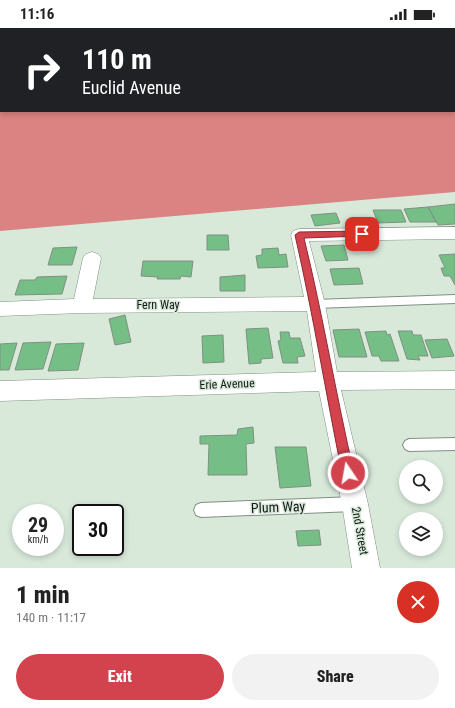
<!DOCTYPE html>
<html lang="en">
<head>
<meta charset="utf-8">
<style>
	:root { --surface:#fff; --page:#f2f2f2; --text:#222; --muted:#767676; --accent:#d3434d }
	body { margin:0; font-family:"Roboto Condensed",sans-serif; background:var(--page); color:var(--text); height:100vh; display:flex; flex-direction:column; font-size:15px; white-space:nowrap }
	* { box-sizing:border-box; margin:0 }
	p { font-size:13px; color:var(--muted) }
	.icon { flex:none; width:22px; height:22px; fill:none; stroke:currentColor; stroke-width:2; stroke-linecap:round; stroke-linejoin:round }
	.map { position:relative; height:540px; overflow:hidden }
	.drawer { display:flex; flex-direction:column; background:var(--surface); flex:1 }
	.drawer>* { flex:none }
	.banner { position:absolute; left:0px; top:0px; width:455px; height:84px; box-shadow:0 2px 6px #0003; background:#202124; color:#fff; overflow:hidden }
	.controls { position:absolute; left:399px; top:432px; display:grid; gap:8px }
	.controls a { display:grid; place-items:center; width:44px; height:44px; border-radius:50%; background:var(--surface); box-shadow:0 2px 6px #0003; font-size:20px }
	.speed { position:absolute; left:12px; top:476px; display:flex; gap:8px; font-size:20px; font-weight:700; text-align:center }
	.speed>* { display:grid; place-content:center; width:52px; height:52px; border-radius:50%; background:var(--surface); box-shadow:0 2px 6px #0003; line-height:1 }
	.speed small { font-size:10px; font-weight:400 }
	.speed .limit { border:2px solid #111; border-radius:6px; background:#fff; color:#111 }
	.pin { position:absolute; display:grid; place-items:center; width:34px; height:34px; color:#fff; margin:-17px; border-radius:8px; box-shadow:0 2px 6px #0006 }
	.me { position:absolute; width:44px; margin:-22px; rotate:348deg; stroke-linejoin:round; filter:drop-shadow(0 0 3px #0008) }
	.turn { display:flex; align-items:center; gap:14px; height:84px; padding:0 16px; font-size:18px }
	.turn .icon { width:52px; height:52px; stroke-width:2.5 }
	.turn b { display:block; font-size:28px; line-height:34px }
	.round { display:grid; place-items:center; flex:none; width:42px; height:42px; border-radius:21px; background:var(--page) }
	.overview { display:flex; align-items:center; justify-content:space-between; height:68px; padding:0 16px }
	h1 { font-size:24px; font-weight:800; line-height:30px }
	.button { display:flex; gap:8px; margin-top:auto; padding:8px 16px }
	.button a { flex:1; height:46px; border-radius:24px; background:var(--accent); color:#fff; font-size:16px; font-weight:800; line-height:46px; text-align:center }
	.button a+a { background:var(--page); color:var(--text) }
	.status { display:flex; justify-content:space-between; align-items:center; height:28px; padding:0 20px; background:var(--surface); direction:ltr }
	.status svg { height:11px; fill:currentColor }
	.map>svg:first-child { display:block }
	.forest { fill:#db8382 }
	.building { fill:#75be86; stroke:#809083 }
	.lines { fill:none; stroke-linecap:round; stroke-linejoin:round }
	.lane-casing { stroke:#808f82; stroke-width:2 }
	.street-casing { stroke:#808f82; stroke-width:1 }
	.lane { fill:#fff; fill-rule:evenodd }
	.street { fill:#fff; fill-rule:evenodd }
	.route { fill:#d3434d; stroke:#892c32 }
	.labels { text-anchor:middle; stroke-width:3; stroke-linejoin:round; paint-order:stroke }
	.street-label { font-size:12px; fill:#141a15; stroke:#d8e9da }
	.near-street-label { font-size:14px; fill:#141a15; stroke:#d8e9da }
</style>
</head>
<body>
<div class="status"><b>11:16</b><svg viewBox="0 0 49 12"><path d="M0 12V9h3v3zM5 12V6h3v6zM10 12V3h3v9zM15 12V0h3v12zM26 1h20v11H26zM47 4h2v5h-2z"/></svg></div>
<div class="map">
<svg width="455" height="540" viewBox="0 0 455 540">
	<rect width="100%" height="100%" fill="#d8e9da"/>
	<path class="forest" d="M0,0H218L1,1V83H454V1H221L455,0V164L0,203Z"/>
	<path class="building" d="M455,176V196L438,197L428,179Z
		M428,179L436,194H410L404,181Z
		M373,182H401L406,194L378,195Z
		M336,185L340,195L315,198L311,187Z
		M207,207H228L229,222H207Z
		M344,217L348,232L326,233L321,218Z
		M77,219L72,237H48L53,220Z
		M278,220L279,227L286,226L288,239L258,240L256,228L262,227V221Z
		M455,226V257L450,248H444L441,240H445L439,227Z
		M143,233H193L191,249L181,248L180,251H157L158,249L141,248Z
		M359,240L363,256L334,257L330,241Z
		M245,247V263H220V249Z
		M67,248L62,266L15,267L20,252H35L37,249Z
		M125,287L131,314L115,317L109,291Z
		M268,300L273,330L261,331V335L249,336L246,301Z
		M359,301L367,329H339L333,302Z
		M386,303L387,307L390,306L399,333H381L379,328H372L365,304Z
		M398,303H412L413,307H421L428,328H418L420,332L407,331Z
		M280,304H289L290,310H300L305,328L297,329L298,335H283L278,313L281,312Z
		M223,307L224,334L203,335L202,308Z
		M447,311L454,328L432,330L425,312Z
		M51,314L43,341L15,342L23,315Z
		M17,315L9,342H0V316Z
		M84,315L78,342L48,343L56,316Z
		M253,399L254,415L246,416L247,447H208L209,416H200V408L237,407L238,401Z
		M275,419H306L311,458L280,460Z
		M319,502L321,517L298,518L296,503Z"/>
	<g class="lines">
		<g class="lane-casing">
			<path id="lane" d="M455,267V275L315,280L311,279L310,276L311,273L315,272Z
				M455,410V422L409,423L405,421L403,417L405,413L409,411Z
				M354,469L359,471L361,476L359,481L354,483L201,489L196,487L194,482L196,477L201,475Z"/>
		</g>
		<g class="street-casing">
			<path id="street" d="M455,199V211L309,213L325,276L337,344L455,343V361L341,362L368,476L380,540H352L342,476L319,363L0,373V353L316,344L307,283L82,285L0,288V274L74,271L83,230L86,226L92,224L98,226L101,230L93,271L304,269L291,207L293,203L299,201Z"/>
		</g>
		<use href="#lane" class="lane"/>
		<use href="#street" class="street"/>
	</g>
	<path class="route" d="M362,203L366,206L364,208L304,210C323,288 336,367 354,445L353,449L348,451L344,449L342,445C326,366 313,286 295,207L299,204Z"/>
	<g class="labels">
		<g class="street-label">
			<text x="158" y="281">Fern Way</text>
			<text transform="translate(227 356) rotate(-2)" y="4">Erie Avenue</text>
			<text transform="translate(360 503) rotate(80)" y="4">2nd Street</text>
		</g>
		<g class="near-street-label">
			<text transform="translate(278 479) rotate(-2)" y="5">Plum Way</text>
		</g>
	</g>
</svg>
<div class="controls">
<a><svg class="icon" aria-label="search" viewBox="0 0 24 24"><circle cx="10" cy="10" r="6"/><path d="M15 15l6 6"/></svg></a>
<a><svg class="icon" aria-label="layers" viewBox="0 0 24 24"><path d="M12 4l9 5-9 5-9-5zM3 14l9 5 9-5"/></svg></a>
</div>
<div class="speed"><div>29<small>km/h</small></div><div class="limit">30</div></div>
<div class="pin" style="left:362px;top:206px;background:#d93025"><svg class="icon" aria-label="arrive" viewBox="0 0 24 24"><path d="M6 21V4h12l-3 4 3 4H6"/></svg></div>
<svg class="me" style="left:348px;top:445px" viewBox="-20 -20 40 40"><circle r="17" fill="#d3434d" stroke="#fff" stroke-width="3"/><path d="M0-11L8 9 0 5-8 9z" fill="#fff"/></svg>
<div class="banner">
<div class="turn"><svg class="icon" aria-label="right" viewBox="0 0 24 24"><path d="M7 20v-9h11M14 6l5 5-5 5"/></svg><div><b>110 m</b>Euclid Avenue</div></div>
</div>
</div>
<section class="drawer">
<div class="overview"><div><h1>1 min</h1><p>140 m · 11:17</p></div><a class="round" style="background:#d93025;color:#fff"><svg class="icon" aria-label="close" viewBox="0 0 24 24"><path d="M6 6l12 12M18 6L6 18"/></svg></a></div>
<div class="button"><a>Exit</a><a>Share</a></div>
</section>
</body>
</html>
